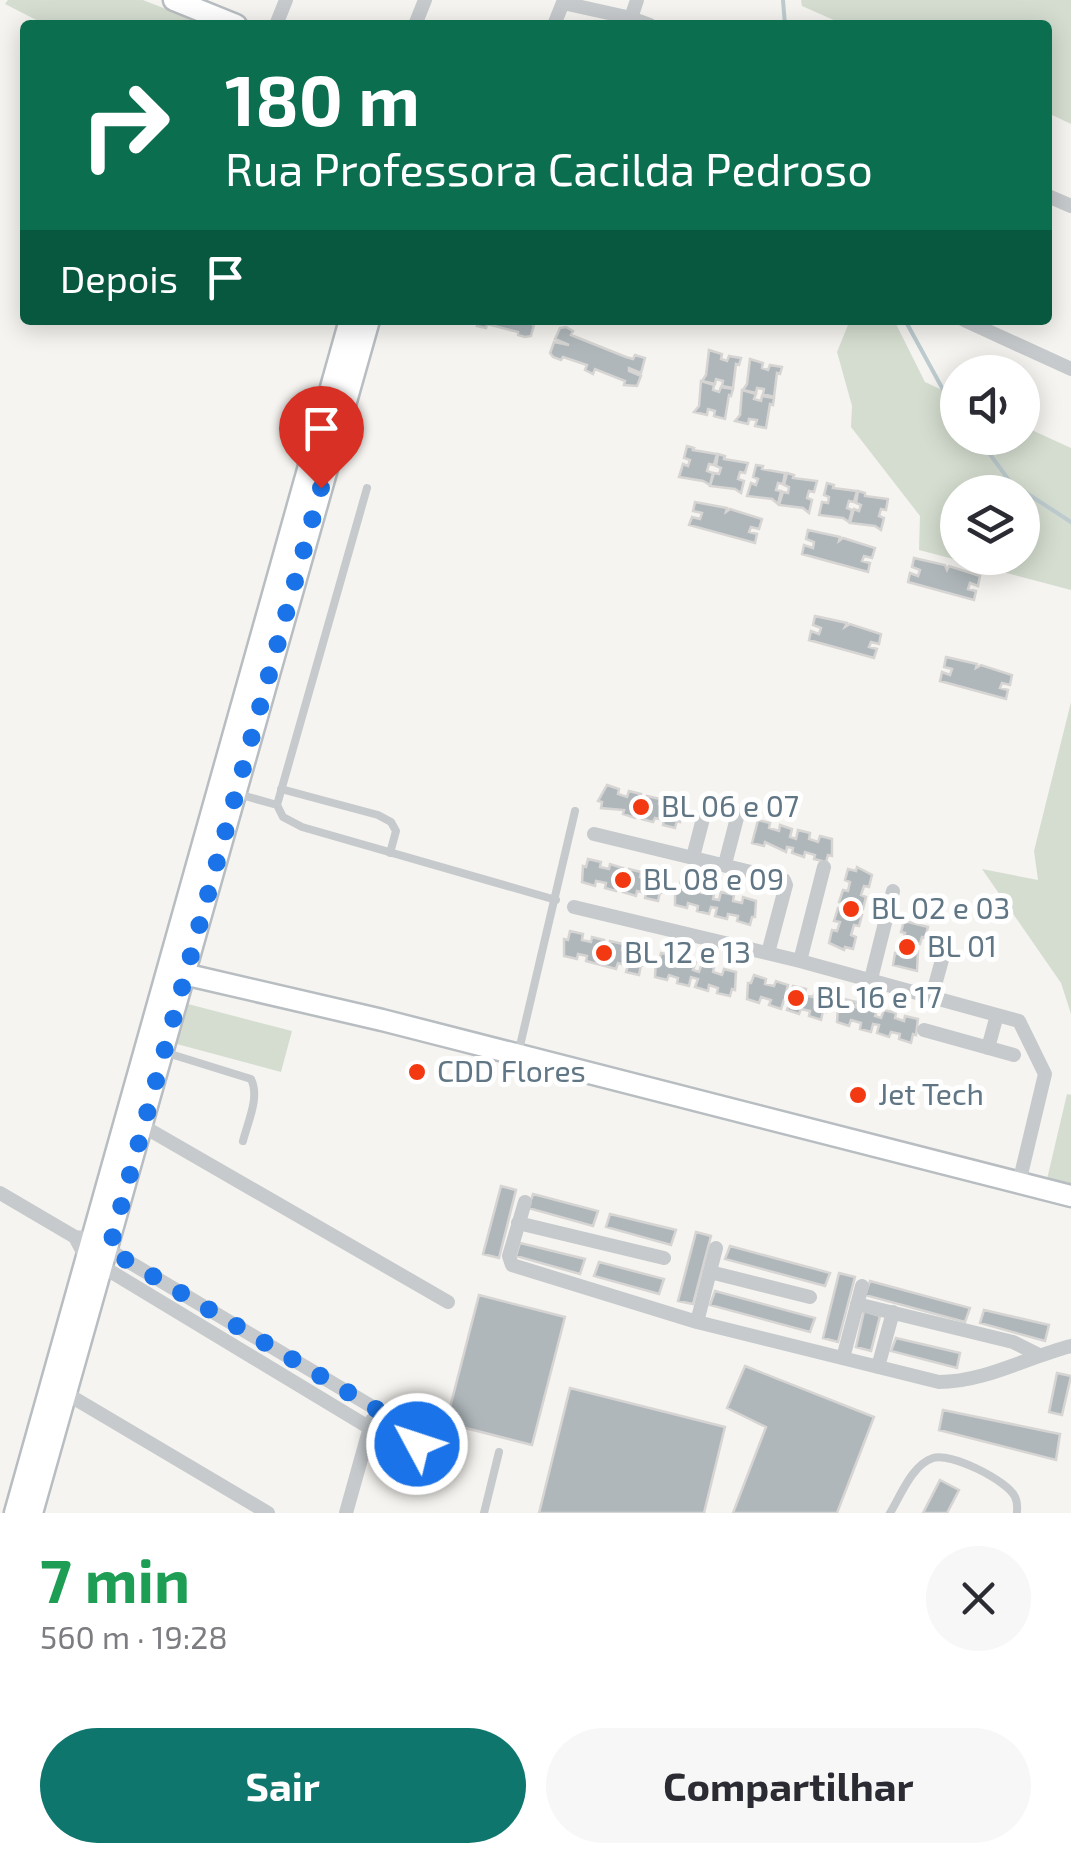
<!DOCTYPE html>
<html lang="pt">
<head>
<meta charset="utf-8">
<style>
	:root { --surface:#fff; --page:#f7f7f7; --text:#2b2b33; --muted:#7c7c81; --accent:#0f766e }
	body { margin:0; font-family:"Exo 2",sans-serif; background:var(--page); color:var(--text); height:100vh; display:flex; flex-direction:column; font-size:38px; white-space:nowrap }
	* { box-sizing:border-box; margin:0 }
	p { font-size:32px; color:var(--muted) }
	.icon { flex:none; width:55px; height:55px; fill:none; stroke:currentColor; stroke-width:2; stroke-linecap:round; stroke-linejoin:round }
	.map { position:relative; height:1513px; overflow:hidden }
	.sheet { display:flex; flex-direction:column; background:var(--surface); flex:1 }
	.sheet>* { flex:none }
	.top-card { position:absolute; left:20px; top:20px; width:1032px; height:305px; border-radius:10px; box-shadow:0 5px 25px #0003; background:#0b6e4f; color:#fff; overflow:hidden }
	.tools { position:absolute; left:940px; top:355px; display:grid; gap:20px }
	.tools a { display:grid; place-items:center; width:100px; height:100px; border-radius:50%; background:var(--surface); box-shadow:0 5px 25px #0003; font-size:50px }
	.pin { position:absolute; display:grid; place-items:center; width:85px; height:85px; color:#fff; margin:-102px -42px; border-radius:50% 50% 50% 0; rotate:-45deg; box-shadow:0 0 10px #0007 }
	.pin .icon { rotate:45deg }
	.me { position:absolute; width:110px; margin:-55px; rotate:310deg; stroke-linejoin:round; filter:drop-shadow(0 0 8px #0008) }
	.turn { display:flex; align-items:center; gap:35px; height:210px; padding:0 40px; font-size:45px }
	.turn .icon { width:130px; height:130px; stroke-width:2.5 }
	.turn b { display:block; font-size:70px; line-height:85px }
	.then { display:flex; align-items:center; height:95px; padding:0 40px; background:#0003; gap:20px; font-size:38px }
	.round { display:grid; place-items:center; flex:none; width:105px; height:105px; border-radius:52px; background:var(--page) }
	.headline { display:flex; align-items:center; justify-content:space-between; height:170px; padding:0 40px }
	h1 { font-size:60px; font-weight:700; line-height:75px; color:#1e9e55 }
	.cta { display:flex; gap:20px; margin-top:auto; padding:20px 40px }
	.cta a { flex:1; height:115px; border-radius:60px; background:var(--accent); color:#fff; font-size:40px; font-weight:700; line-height:115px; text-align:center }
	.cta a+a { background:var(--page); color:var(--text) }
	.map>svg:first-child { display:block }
	.green { fill:#d5ddd0; fill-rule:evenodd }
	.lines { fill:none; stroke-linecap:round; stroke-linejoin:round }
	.stream { stroke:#bdcbcf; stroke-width:4 }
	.building { fill:#afb7bb; stroke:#d6d5d3; stroke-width:2.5 }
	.secondary-casing { stroke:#b7bdc1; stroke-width:25 }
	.lane { stroke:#c6cacc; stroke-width:8 }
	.street { stroke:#c6cacc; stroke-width:14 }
	.secondary { stroke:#fff; stroke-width:20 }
	.route { stroke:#1a73e8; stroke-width:18; stroke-dasharray:0 32.4 }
	.poi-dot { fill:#f33911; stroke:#fff; stroke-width:4 }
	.labels { text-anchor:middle; stroke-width:10; stroke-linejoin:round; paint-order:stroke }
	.poi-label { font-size:30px; fill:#607684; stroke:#fff; text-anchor:start }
</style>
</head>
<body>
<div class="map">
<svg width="1071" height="1513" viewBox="0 0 1071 1513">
	<rect width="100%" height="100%" fill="#f5f4f0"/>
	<path class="green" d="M8,0H143L207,25H46L5,4Z
		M801,0H1071V124L1048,113V25H845L802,6Z
		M850,320H894L925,382L957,397L958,438H1022L1023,426L1071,448V590L919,550L920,516L851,427L852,406L837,352ZM958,492H1022V558H958Z
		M1071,702V1014L1061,983L982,869L1038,880L1034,851Z
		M184,1003L292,1031L281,1072L173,1043Z
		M1067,1094L1071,1095V1184L1047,1179Z"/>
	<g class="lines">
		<path class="stream" d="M783,0L785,25
			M905,320L958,417
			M978,438L1011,483L1071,522"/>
	</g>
	<path class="building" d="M474,320H521L534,325L531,336L525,337L518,335V332L487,324L486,328L477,326L479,321Z
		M566,327L573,331L571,335L626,357L633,359L635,355L645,358L641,373L629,368V371L641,376L637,386L624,385L625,381L595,369L593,374L585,370L587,365L563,357L561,360L553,357L550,353L554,342L569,345L555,339L560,328Z
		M709,350L722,354L721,359L727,361L729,356L741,358L739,365L736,364L733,388L722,386L723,381L716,379L715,384L702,381L706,375Z
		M750,359L763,363L762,368L768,370L770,365L782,367L780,374L777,373L774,397L763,394L764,389L757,388L756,393L743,390L747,384Z
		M701,381L714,385L713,390L719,392L721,387L733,389L731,396L729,395L725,419L714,416L715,411L708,409L707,415L694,412L699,406Z
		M742,390L756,394L754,399L761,401L762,396L774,398L773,405L770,404L766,428L755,426L757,420L749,419L748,424L735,421L740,415Z
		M687,446L694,448L693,450L717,454L714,465L709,464L707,471L713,473L710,485L703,481L679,477L683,464L688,466L690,460L684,458Z
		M718,454L725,456L724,459L748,463L745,473L740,472L738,479L744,481L741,493L735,489L710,486L714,473L719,474L721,468L716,466Z
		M756,465L763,466L762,469L785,473L783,484L778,483L776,490L781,491L778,504L772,499L747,496L751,483L756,485L758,479L753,477Z
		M787,473L794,475L793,478L817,481L814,492L809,491L807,498L812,500L809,513L803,508L779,505L783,492L788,493L789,487L784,485Z
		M827,483L834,485L833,488L857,491L854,502L849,501L847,508L852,510L849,522L843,518L819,515L822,502L828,503L829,497L824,495Z
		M858,491L865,493V496L888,499L886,510L881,509L879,516L884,518L881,530L875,526L850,523L854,509L859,511L861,505L856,503Z
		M695,502L727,508L726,512L730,509L762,519L759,529L751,527L749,532L757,534L755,543L689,525L692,517L700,519L702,513L693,511Z
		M808,530L840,537L839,541L843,538L875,548L872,558L864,556L862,561L870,563L868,572L802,554L804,545L813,548L814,542L806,539Z
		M914,558L945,565L947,570L949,566L980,576L978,586L970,583L968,589L976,591L974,600L908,582L910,573L918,576L920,570L912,567Z
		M815,616L847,623L845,627L850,624L881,634L879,644L871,642L869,647L877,649L874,658L809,640L811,631L819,634L821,628L813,625Z
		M946,657L977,664L976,668L981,665L1012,675L1010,685L1002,683L1000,688L1008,690L1006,699L940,681L942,672L950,675L952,669L944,667Z
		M607,785L619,789L618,794L627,797L629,791L641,794L639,802L645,804L647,796L660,799L659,804L668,807L669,802L681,805L680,822L677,821L675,828L663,825L664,820L655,818L653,822L642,819L643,813L637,811L635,818L623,814L624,810L601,808L602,802L598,801Z
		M758,820L770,823L769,828L779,831L780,825L792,829L790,837L796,839L798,830L810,833L809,839L818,842L820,836L832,839V856L828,855L826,862L814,859L815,855L805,852L804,857L792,853L793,848L787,847L786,852L765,842L764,846L752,843Z
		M588,859L601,862L600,867L609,869L610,864L623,868L621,875L627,877L629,869L641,872L640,877L650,879L651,874L664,877V893L660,892L658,901L645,898L646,893L637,891L636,896L623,892L624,885L618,883L616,891L605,888L606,883L596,881L595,886L582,882L583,866L586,867Z
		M857,867L872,875L869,887L864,886L861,895L866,897L863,909L855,907L854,913L862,915L859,926L854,925L851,935L856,937L853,949L845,947L844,950L829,943L832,930L837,931L840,922L834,921L838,908L846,910L848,904L839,902L843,890L848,891L850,882L845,880L848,869L856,871Z
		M681,881L694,885L692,890L702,893L703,887L715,890L713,899L719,900L721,892L734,895L733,901L742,903L743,897L756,901L755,917H752L750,925L737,921L738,916L728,914L727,919L715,916L717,908L711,907L709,914L697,911L698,906L688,903L687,908L675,905V889L679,890Z
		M904,921L928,927L925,938L922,937L920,944L915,943L913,950L918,951L917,971L893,965L895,953L899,954L902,944L907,945L908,942L903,941L905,933L901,932Z
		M570,931L583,934L582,940L591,942L592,937L604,940L602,948L608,949L610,941L623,944L622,950L632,952L633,947L645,950V966L641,965L639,975L626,972L628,966L618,963L616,969L586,961L587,956L578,954L577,959L564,956V939L568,940Z
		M661,953L674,956L672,961L682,964L684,959L696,962L693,970L699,972L702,963L714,967L713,972L722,975L724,969L736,972L735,990L732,989L730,996L717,993L718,988L709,985L708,991L695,987L698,979L691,977L689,986L677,983L678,978L669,975L667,980L655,977L656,960L659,961Z
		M754,975L766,979L765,984L774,986L776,981L788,985L786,993L791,994L793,986L806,989L804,995L813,997L815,992L828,996L826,1012L823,1011L821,1020L809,1016L810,1011L801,1009L799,1014L787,1010L790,1001L784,1000L781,1009L769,1005L771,1000L761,997L759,1003L747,999L748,983H751Z
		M844,999L856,1002L855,1007L864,1010L865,1005L878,1008L875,1016L881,1018L884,1010L896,1013L895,1018L904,1021L905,1016L918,1019L916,1035L913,1034L911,1043L899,1039L900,1034L891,1032L889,1037L877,1033L879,1025L873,1024L871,1032L860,1029L861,1023L851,1020L849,1026L837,1022L838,1006H841Z
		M501,1186L516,1190L499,1258L483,1254Z
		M533,1194L598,1211L593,1226L528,1208Z
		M610,1214L676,1230L671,1245L606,1227Z
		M696,1232L711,1236L693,1304L678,1301Z
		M520,1243L585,1259L580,1274L516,1256Z
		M730,1246L830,1273L825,1286L725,1259Z
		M599,1262L664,1279L659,1294L594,1276Z
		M839,1273L855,1277L838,1342L823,1338Z
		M870,1281L970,1308L965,1322L865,1295Z
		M715,1291L815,1318L810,1332L710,1305Z
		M479,1295L565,1317L532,1445L446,1423Z
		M984,1310L1049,1325L1045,1341L980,1323Z
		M864,1311L880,1316L871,1351L856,1347Z
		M896,1338L960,1353L957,1368L891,1351Z
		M745,1366L874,1417L837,1513H733L766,1427L727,1408Z
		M1057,1373L1071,1376L1062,1415L1049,1412Z
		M570,1388L725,1427L704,1513H539Z
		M943,1410L1060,1434L1056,1460L939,1430Z
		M940,1480L959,1490L947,1513H923Z"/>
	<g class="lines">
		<g class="secondary-casing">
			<path id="secondary" d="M174,0L236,25
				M175,972L382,1020L1071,1196
				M15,1513L350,320
				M32,1513L369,320"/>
		</g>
		<path class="lane" d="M367,488L277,805L283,817L302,827L556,900
			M281,789L378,815L391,822L396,831L390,853
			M238,794L277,805
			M519,1050L575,811
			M164,1052L251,1079C260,1097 248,1121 243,1141
			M484,1513L499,1452
			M890,1513C901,1495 912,1465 933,1458C951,1452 1008,1481 1015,1497C1018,1503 1017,1507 1017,1513"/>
		<path class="street" d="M563,3L631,18L650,25
			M631,18L637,0
			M276,25L286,0
			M415,25L425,0
			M554,25L564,0
			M1048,196L1071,206
			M964,320L1071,369
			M594,834L784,880L786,885L768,953
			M693,857L706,807
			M725,864L738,814
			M574,907L800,961L1019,1021L1045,1074L1019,1183
			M800,961L824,867
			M871,979L893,891
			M932,996L945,949
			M924,1030L1014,1055
			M988,1048L997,1015
			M134,1121L448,1302
			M0,1193L75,1237L89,1239L109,1250L413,1431L419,1437L417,1444L405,1445L370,1428L85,1256L75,1237
			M525,1202L509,1256L512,1265L697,1322L939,1382C985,1382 1027,1357 1071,1346
			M518,1223L664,1258
			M710,1272L810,1297
			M857,1304L1013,1342L1039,1355
			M697,1322L716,1248
			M843,1358L862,1286
			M878,1367L893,1312
			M62,1391L268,1513
			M346,1513L372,1420"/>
		<use href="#secondary" class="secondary"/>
	</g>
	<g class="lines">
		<path class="route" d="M321,488L109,1250L413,1431L418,1437L417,1444"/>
	</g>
	<g class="poi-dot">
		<circle cx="641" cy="807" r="10"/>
		<circle cx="623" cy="880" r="10"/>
		<circle cx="851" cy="909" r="10"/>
		<circle cx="907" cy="947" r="10"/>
		<circle cx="604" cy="953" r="10"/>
		<circle cx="796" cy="998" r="10"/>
		<circle cx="417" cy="1072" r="10"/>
		<circle cx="858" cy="1095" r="10"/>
	</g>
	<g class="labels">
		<g class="poi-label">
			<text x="661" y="817">BL 06 e 07</text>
			<text x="643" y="890">BL 08 e 09</text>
			<text x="871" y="919">BL 02 e 03</text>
			<text x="927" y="957">BL 01</text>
			<text x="624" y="963">BL 12 e 13</text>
			<text x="816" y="1008">BL 16 e 17</text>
			<text x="437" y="1082">CDD Flores</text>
			<text x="878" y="1105">Jet Tech</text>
		</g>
	</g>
</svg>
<div class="tools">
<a><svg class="icon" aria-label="sound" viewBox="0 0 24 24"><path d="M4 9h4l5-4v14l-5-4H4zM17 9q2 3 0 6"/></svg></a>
<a><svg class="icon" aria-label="layers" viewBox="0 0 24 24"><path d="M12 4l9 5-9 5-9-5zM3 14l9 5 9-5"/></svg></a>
</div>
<div class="pin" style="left:321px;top:488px;background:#d93025"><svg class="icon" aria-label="arrive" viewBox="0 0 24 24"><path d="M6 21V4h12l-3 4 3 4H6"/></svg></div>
<svg class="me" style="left:417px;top:1444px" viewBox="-20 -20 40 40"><circle r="17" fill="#1a73e8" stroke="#fff" stroke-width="3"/><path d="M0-11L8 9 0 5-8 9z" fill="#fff"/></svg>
<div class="top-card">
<div class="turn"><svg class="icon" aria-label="right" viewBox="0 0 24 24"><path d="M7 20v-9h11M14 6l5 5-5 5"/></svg><div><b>180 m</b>Rua Professora Cacilda Pedroso</div></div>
<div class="then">Depois<svg class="icon" aria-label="arrive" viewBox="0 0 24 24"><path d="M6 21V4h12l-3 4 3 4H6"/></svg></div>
</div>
</div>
<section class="sheet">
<div class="headline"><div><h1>7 min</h1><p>560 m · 19:28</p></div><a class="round"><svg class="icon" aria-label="close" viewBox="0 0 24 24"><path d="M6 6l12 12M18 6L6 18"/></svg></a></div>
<div class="cta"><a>Sair</a><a>Compartilhar</a></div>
</section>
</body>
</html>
